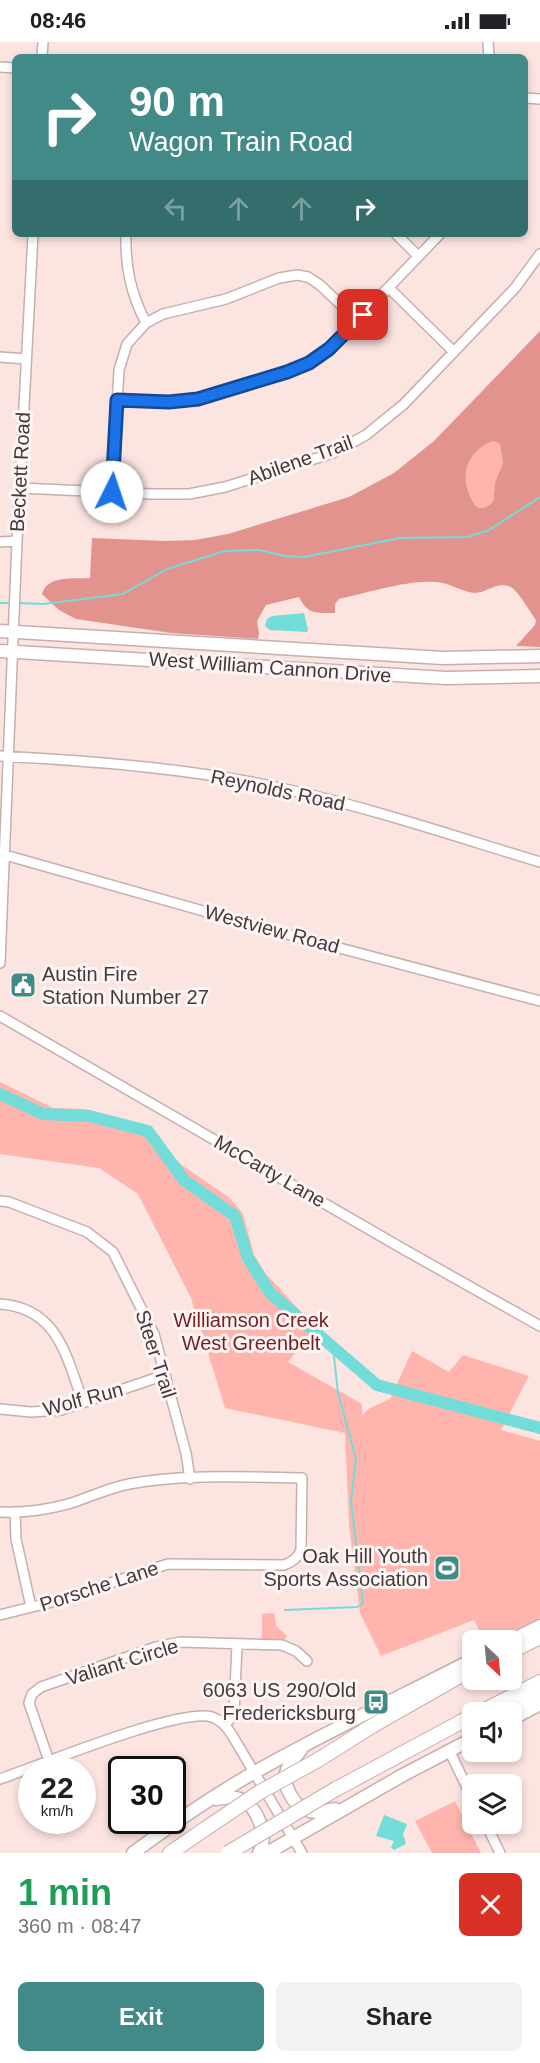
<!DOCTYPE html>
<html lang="en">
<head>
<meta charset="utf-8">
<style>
	:root { --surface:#fff; --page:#f2f2f2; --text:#202124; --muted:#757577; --accent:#428a87 }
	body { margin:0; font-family:Helvetica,sans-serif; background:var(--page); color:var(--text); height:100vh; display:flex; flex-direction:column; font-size:22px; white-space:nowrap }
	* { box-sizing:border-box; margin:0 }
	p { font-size:20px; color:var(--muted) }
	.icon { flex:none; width:33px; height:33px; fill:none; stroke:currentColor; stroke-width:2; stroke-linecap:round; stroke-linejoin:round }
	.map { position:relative; height:1811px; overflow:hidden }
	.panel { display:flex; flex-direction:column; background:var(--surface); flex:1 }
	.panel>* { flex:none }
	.top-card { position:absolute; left:12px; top:12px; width:516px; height:183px; border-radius:9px; box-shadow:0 3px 9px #0003; background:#428a87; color:#fff; overflow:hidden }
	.needle { width:39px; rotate:154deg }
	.tools { position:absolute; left:462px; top:1588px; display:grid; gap:12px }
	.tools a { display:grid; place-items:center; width:60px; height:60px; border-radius:9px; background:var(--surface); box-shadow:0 3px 9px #0003; font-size:30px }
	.speed { position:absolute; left:18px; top:1714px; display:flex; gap:12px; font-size:30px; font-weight:700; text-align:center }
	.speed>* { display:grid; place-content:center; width:78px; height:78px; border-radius:50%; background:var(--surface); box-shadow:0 3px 9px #0003; line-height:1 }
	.speed small { font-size:15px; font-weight:400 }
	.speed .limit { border:3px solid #111; border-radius:9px; background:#fff; color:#111 }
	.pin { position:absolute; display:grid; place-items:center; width:51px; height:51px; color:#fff; margin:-26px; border-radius:12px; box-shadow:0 3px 9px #0006 }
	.me { position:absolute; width:66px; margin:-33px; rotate:4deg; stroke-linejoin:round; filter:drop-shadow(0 0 4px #0008) }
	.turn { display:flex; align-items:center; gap:21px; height:126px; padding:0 18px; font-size:27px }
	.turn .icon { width:78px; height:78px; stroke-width:2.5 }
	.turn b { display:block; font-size:42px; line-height:51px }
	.lanes { display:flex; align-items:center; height:57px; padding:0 18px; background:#0003; justify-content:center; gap:30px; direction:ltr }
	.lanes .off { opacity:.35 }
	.round { display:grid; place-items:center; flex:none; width:63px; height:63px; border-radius:9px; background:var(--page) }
	.headline { display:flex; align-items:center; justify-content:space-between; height:102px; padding:0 18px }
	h1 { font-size:36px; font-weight:600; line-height:45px; color:#1e9e55 }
	.action { display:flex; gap:12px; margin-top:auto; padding:12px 18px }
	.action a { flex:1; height:69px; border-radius:9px; background:var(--accent); color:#fff; font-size:24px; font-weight:600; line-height:69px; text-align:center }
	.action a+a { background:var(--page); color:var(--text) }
	.status { display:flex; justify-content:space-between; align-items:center; height:42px; padding:0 30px; background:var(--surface); direction:ltr }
	.status svg { height:16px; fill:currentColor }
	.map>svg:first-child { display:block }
	.green { fill:#ffb4ae }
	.forest { fill:#e3938d; fill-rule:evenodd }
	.water { fill:#72dcd8 }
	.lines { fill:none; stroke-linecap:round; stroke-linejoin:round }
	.stream { stroke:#72dcd8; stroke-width:2 }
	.river { stroke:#72dcd8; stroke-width:12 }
	.minor-casing { stroke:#c6afad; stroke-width:12 }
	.major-casing { stroke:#c6afad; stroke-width:15 }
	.highway-casing { stroke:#c6afad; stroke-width:16 }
	.minor { stroke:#fff; stroke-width:9 }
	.major { stroke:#fff; stroke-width:12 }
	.highway { stroke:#fff; stroke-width:14 }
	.highway-bridge-casing { stroke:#c6afad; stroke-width:16; stroke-linecap:butt }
	.highway-bridge { stroke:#fff; stroke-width:14 }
	.route-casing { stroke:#114b97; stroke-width:15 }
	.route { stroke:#1a73e8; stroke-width:10 }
	.labels { text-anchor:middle; stroke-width:6; stroke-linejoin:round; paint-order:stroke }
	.street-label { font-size:20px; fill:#443a39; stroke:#fef5f4 }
	.poi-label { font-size:20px; fill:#443a39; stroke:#fef5f4; text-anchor:end }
	.park-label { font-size:20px; fill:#7a1c1f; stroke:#fef5f4 }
</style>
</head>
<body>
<div class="status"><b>08:46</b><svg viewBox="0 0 49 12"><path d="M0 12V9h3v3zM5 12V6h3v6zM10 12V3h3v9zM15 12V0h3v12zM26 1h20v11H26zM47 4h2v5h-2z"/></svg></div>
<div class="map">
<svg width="540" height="1811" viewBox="0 0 540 1811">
	<rect width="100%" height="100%" fill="#fce4e1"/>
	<path class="green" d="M493,399L500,402L503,421L495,440L493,460C489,463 485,467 480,466C475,465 473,460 471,456C459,432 468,409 493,399Z
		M0,1040L53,1066L85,1067L116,1076L147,1090L183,1124L230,1156L243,1172L254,1213L266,1232L315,1285L288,1320L362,1362V1373L370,1366L390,1357L412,1309L449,1330L463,1313L529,1334L501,1388L540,1399V1576L490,1599H485L474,1578L381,1614L360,1571L349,1482L345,1391L225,1366L191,1256L138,1152L99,1126L0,1112Z
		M274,1571L276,1584L287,1594L284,1599L262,1597V1572Z
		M455,1759L481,1811H432L415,1779Z"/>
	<path class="forest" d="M540,289V605L516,604L535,583L536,578C531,571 518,549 511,545C496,539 487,551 475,551C461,550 449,540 435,540C407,538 367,551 339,557L335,562V571C316,571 308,573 299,555L266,563L257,579L259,591L258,597L171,591L76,577L59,568L42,552C47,533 74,537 90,536L92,496L167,499L195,498L228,492L349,455L394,431L434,399ZM493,399L500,402L503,421L495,440L493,460C489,463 485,467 480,466C475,465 473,460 471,456C459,432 468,409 493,399Z"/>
	<path class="water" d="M304,571L308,588L307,590L270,588L265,584L267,577L272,574Z
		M384,1773L407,1782L403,1792L406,1802L394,1808L391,1805L394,1799L376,1794Z"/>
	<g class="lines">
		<path class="stream" d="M0,561H11
			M17,561L43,562L123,552L167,527L225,509L259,508L285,514L304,515L400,496L468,495L489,488L540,455
			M285,1568L357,1565L363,1561L351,1460L356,1417L338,1351L333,1306"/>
		<path class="river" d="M0,1052L43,1072L89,1074L148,1089L184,1138L235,1174L248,1216L270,1251L377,1343L540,1386"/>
		<g class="minor-casing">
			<path id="minor" d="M488,0L489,15
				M42,15L43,0
				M0,25L15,26
				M525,56L540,57
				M126,192C125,225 131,252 146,281
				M396,192L418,214
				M389,246L454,310
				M0,315L26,317
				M117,358C137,358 157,361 177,359C201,357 223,350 245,344C280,333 312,324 339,297L440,192
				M20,446L152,452H189L225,445L333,411L366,393L404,362L515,246L540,212
				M112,450L119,328L127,302L146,281L163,272L226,257L279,236L297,233L308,235L320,243L357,278
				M0,500L17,499
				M0,714C94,719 198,727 290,748C374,767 457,795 540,820
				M5,813L260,885L540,959
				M0,921L17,499L33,192
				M0,974L405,1208L540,1284
				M0,1159L9,1160L87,1190L113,1210L154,1292L186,1411L190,1437
				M0,1262C58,1266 66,1314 83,1360
				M0,1367L31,1370L61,1368L165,1333
				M0,1470C23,1471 46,1468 68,1462C88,1456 108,1446 129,1442C183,1432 246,1435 302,1436L301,1508C298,1516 293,1520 284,1523L168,1522L52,1560L0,1573
				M15,1470L16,1497L31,1565
				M225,1683L234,1672L237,1602
				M449,1708L472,1756
				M49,1719L29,1661L32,1652L41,1645L156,1605L180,1600L282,1603L296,1609L307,1619
				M0,1737C38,1724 180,1665 212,1675C221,1678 227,1685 232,1693L302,1811
				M486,1782L500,1811"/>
		</g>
		<g class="major-casing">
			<path id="major" d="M0,589L443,616L540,614
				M0,609L446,636L540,634
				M510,1599L540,1584
				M512,1677L540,1662
				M301,1708C296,1714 289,1721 287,1728C281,1741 293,1763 306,1768C315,1772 326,1769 335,1767
				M216,1757C224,1756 232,1754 240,1757C258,1764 269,1795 259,1811
				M133,1811C172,1782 213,1754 255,1730C326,1690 400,1655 472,1618
				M267,1811L403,1733L472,1697"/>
		</g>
		<g class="highway-casing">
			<path id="highway" d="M512,1609L540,1595
				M508,1664L540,1652
				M479,1671L540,1640
				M318,1718L372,1684L472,1627
				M336,1747L472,1674
				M170,1811L205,1787"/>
		</g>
		<use href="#minor" class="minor"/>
		<use href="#major" class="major"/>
		<use href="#highway" class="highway"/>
		<g class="highway-bridge-casing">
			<path id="highway-bridge" d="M205,1787L260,1750L318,1718
				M228,1811L336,1747"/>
		</g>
		<use href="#highway-bridge" class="highway-bridge"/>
	</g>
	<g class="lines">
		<g class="route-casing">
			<path id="route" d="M112,450L117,358L169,360L198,357L287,330L309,321L329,307L363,273"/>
		</g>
		<use href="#route" class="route"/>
	</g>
	<defs>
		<g id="civic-square" transform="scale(1.35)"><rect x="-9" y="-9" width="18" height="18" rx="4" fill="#428a87" stroke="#fef5f4"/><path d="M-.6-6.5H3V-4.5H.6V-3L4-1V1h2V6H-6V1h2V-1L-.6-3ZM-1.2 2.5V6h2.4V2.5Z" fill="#fff"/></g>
		<g id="stadium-square" transform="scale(1.35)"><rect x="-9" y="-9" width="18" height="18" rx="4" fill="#428a87" stroke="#fef5f4"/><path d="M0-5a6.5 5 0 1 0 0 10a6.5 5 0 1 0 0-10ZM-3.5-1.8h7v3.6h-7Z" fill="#fff"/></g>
		<g id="bus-square" transform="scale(1.35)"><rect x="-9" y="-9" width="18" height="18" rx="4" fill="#428a87" stroke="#fef5f4"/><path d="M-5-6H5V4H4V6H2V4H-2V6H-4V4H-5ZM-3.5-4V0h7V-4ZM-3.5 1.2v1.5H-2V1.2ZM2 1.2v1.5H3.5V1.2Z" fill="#fff"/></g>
	</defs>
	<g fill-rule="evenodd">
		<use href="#civic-square" x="23" y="943"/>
		<use href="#stadium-square" x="447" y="1526"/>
		<use href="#bus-square" x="376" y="1660"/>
	</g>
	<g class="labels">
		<g class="street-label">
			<text transform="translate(300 418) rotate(-20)" y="7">Abilene Trail</text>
			<text transform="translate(20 430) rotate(-87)" y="7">Beckett Road</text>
			<text transform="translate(270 625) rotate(4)" y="7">West William Cannon Drive</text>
			<text transform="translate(278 748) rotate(12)" y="7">Reynolds Road</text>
			<text transform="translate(272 887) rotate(15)" y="7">Westview Road</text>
			<text transform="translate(270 1129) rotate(30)" y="7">McCarty Lane</text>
			<text transform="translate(156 1312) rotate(72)" y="7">Steer Trail</text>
			<text transform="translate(83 1357) rotate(-15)" y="7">Wolf Run</text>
			<text transform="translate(99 1544) rotate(-18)" y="7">Porsche Lane</text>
			<text transform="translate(122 1620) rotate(-17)" y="7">Valiant Circle</text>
		</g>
		<g class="poi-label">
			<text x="42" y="939" text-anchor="start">Austin Fire<tspan x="42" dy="23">Station Number 27</tspan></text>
			<text x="428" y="1521">Oak Hill Youth<tspan x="428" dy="23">Sports Association</tspan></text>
			<text x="356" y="1655">6063 US 290/Old<tspan x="356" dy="23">Fredericksburg</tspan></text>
		</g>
		<g class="park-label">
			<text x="251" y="1285">Williamson Creek<tspan x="251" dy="23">West Greenbelt</tspan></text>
		</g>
	</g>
</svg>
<div class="tools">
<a><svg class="needle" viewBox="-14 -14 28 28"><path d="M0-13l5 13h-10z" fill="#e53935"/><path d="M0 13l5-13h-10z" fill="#757577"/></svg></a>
<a><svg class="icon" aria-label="sound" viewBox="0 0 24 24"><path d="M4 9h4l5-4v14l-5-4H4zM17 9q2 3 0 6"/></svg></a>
<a><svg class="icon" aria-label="layers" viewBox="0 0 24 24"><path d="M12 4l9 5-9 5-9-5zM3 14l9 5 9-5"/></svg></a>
</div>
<div class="speed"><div>22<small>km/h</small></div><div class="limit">30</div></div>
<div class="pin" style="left:363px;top:273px;background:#d93025"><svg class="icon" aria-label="arrive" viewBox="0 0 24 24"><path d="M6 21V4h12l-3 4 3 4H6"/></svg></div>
<svg class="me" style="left:112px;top:450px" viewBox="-20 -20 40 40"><circle r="19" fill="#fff"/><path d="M0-13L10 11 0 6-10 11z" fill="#1a73e8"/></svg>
<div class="top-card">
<div class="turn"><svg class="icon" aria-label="right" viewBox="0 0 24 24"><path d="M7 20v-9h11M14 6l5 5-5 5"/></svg><div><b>90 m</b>Wagon Train Road</div></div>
<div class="lanes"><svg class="icon off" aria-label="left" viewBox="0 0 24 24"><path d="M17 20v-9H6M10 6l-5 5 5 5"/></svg><svg class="icon off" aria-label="ahead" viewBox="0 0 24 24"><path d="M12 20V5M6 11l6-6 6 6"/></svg><svg class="icon off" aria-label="ahead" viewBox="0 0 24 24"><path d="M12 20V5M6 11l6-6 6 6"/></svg><svg class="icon" aria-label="right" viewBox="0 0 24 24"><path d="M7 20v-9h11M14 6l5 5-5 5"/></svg></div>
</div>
</div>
<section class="panel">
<div class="headline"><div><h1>1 min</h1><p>360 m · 08:47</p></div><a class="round" style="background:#d93025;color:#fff"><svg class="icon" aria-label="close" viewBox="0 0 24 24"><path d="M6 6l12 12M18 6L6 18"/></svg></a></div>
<div class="action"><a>Exit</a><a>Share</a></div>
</section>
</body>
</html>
